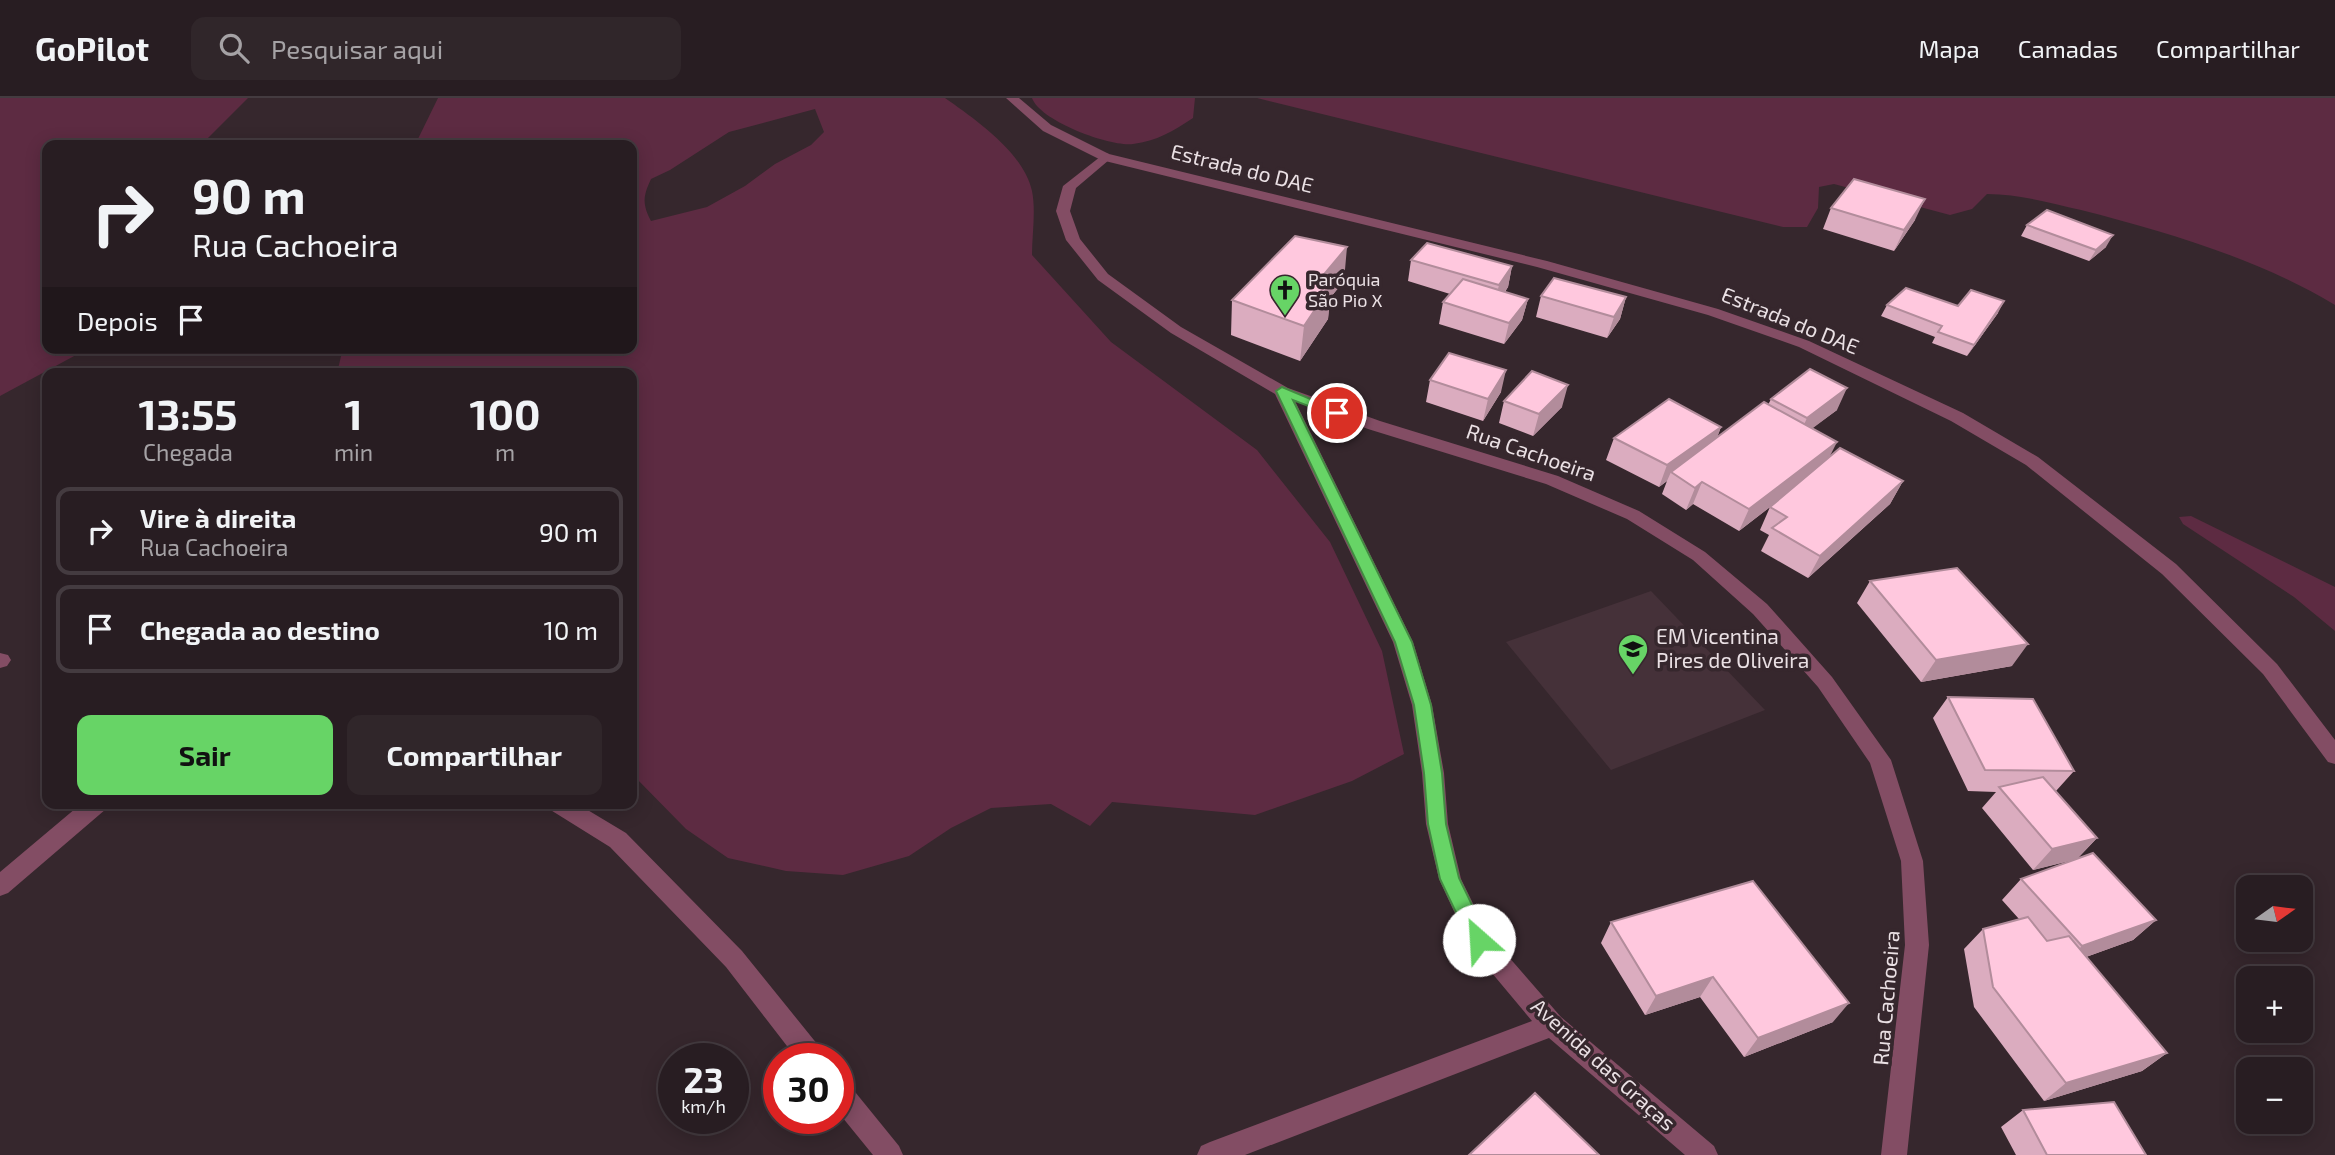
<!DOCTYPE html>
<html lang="pt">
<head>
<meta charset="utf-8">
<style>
	:root { --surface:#281d22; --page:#30262a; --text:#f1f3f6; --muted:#a5a2a5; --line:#443b40; --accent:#67d466 }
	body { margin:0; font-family:"Exo 2",sans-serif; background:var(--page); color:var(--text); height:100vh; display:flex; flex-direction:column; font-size:26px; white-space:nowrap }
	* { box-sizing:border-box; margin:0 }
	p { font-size:23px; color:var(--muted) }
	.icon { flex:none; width:38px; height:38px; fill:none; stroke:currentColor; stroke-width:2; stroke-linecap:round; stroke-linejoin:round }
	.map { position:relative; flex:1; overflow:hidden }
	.drawer { position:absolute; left:42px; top:270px; width:595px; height:441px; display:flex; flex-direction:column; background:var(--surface); border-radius:14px; box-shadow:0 4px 18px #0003,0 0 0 2px var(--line) }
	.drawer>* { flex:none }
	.guide { position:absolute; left:42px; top:42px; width:595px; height:214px; border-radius:14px; box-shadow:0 4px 18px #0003,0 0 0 2px var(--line); background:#281d22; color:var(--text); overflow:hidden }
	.needle { width:46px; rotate:76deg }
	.controls { position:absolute; left:2236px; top:777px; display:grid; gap:14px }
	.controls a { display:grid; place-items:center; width:77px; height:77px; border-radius:14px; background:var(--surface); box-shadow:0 4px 18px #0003,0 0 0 2px var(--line); font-size:35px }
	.speed { position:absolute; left:658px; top:945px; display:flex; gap:14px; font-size:35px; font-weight:700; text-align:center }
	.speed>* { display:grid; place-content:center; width:91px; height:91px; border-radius:50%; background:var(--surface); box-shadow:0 4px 18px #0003,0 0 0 2px var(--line); line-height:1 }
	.speed small { font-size:18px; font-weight:400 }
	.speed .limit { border:10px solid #d22; background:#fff; color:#111 }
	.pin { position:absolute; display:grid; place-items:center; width:60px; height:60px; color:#fff; margin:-30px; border:4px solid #fff; border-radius:50%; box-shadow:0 2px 7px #0007 }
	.me { position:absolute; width:77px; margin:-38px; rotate:334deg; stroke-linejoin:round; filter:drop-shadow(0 0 5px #0008) }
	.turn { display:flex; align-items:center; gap:24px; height:147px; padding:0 35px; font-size:32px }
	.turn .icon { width:91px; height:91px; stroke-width:2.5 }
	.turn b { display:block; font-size:49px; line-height:60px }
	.then { display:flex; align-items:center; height:66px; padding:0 35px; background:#0003; gap:14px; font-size:26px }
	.eta { display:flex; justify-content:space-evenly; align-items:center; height:119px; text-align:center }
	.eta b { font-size:42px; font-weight:700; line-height:49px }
	.button { display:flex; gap:14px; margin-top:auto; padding:14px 35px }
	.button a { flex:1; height:80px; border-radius:14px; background:var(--accent); color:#111; font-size:28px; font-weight:700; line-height:80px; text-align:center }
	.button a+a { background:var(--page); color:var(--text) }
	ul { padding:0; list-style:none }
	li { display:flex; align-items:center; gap:21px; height:88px; margin:0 14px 10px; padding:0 21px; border:4px solid var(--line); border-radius:14px }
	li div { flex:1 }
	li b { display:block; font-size:26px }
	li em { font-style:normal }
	header { display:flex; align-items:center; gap:42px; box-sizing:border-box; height:98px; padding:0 35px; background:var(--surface); border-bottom:2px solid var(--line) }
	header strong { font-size:33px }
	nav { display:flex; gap:38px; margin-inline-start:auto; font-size:24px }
	.search { width:490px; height:63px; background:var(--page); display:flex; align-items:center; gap:18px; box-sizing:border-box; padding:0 24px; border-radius:14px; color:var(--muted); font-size:26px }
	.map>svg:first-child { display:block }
	.built { fill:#453139 }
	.green { fill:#5d2b42; fill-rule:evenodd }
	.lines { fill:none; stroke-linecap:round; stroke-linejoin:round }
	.minor { fill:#834d64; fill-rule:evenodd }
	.tertiary { fill:#834d64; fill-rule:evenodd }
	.wall { fill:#dbacbf }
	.shaded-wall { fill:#b28c9b }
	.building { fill:#ffc8de; stroke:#b28c9b; stroke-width:2 }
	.route { fill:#67d466; stroke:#438a42; stroke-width:2 }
	.labels { text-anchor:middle; stroke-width:7; stroke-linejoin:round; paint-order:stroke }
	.far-poi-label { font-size:18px; fill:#eae0e4; stroke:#36272d; text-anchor:start }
	.street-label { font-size:21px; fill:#eae0e4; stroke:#36272d }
	.poi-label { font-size:21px; fill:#eae0e4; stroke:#36272d; text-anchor:start }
</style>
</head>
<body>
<header>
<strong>GoPilot</strong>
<div class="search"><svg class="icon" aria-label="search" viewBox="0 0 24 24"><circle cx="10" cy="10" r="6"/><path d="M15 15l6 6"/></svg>Pesquisar aqui</div>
<nav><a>Mapa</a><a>Camadas</a><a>Compartilhar</a></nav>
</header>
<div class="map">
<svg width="2335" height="1057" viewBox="0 0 2335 1057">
	<rect width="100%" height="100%" fill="#36272d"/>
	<path class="built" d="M1651,493L1765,612L1611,672L1506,544Z"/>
	<path class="green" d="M0,0H248L201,47H47V250H89L0,298Z
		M438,0H945C975,21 1024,55 1032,93C1036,113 1032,137 1032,157L1111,244L1257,352L1330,444L1382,553L1404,656L1352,683L1255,717L1112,704L1090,728L1051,706L991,710L951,730L909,758L843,777L786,773L728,760L686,731L632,676V275H337L343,250H632V47H415ZM815,11L824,34L811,47L775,66L745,88L707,109L651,123C642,106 643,98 651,81L670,72L729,34Z
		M1032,0H1195L1193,20C1173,33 1157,43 1133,46C1110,49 1040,23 1032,0Z
		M1257,0H2335V207C2259,161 2167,134 2081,112C2049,105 2020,96 1987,96L1972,111L1950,117L1834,86L1819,89L1818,110L1807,129H1783Z
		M2191,418L2335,489V533L2294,499L2183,426L2179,419Z"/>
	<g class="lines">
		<path class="minor" d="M1105,55L1109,56V62L1076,90L1070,113L1080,141L1108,176L1181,229L1288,290L1380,323L1558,378L1639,413L1705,454L1767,506L1832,579L1891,662L1923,763L1929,847L1907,1057H1881L1905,847L1901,763L1870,665L1818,589L1753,516L1693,462L1627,421L1546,386L1368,331L1295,303L1413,544L1432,607L1444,675L1448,726L1461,781L1487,834L1561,919L1714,1048L1718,1057H1685L1549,940L1245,1057H1197L1201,1048L1210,1044L1532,923L1471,850L1439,781L1426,726L1422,675L1412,607L1393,544L1275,296L1171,235L1098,182L1066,142L1056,113L1063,88Z
			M0,555L8,557L11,562L7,568L0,570Z
			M82,705H109L106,711L8,795L0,798V774Z
			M546,705H576L626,735L742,853L822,952L826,961H797L726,869L610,749L549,711Z
			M838,980L847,984L899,1048L903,1057H873L838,1014Z"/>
		<path class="tertiary" d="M1006,0H1019L1051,27L1109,56L1547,163L1718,211L1809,243L1963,315L2038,359L2176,466L2277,566L2335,642V666L2328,664L2263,576L2162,476L2026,367L1951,323L1799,249L1708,217L1537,169L1101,62L1043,33Z"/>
	</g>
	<path class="wall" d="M1831,110L1915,122L1894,153L1823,131Z
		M2027,127L2106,149L2089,163L2021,138Z
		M1411,162L1512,168L1508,189L1505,194L1528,201L1522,222L1504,246L1439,226L1443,204L1450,196L1408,183Z
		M1344,183L1330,200L1328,221L1300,263L1231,237L1232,202Z
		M1541,198L1626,199L1620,221L1607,240L1536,219Z
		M1887,207L1958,208L1998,215L1967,258L1932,245L1935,239L1881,218Z
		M1430,282L1501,294L1483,323L1426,304Z
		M1771,301L1837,312L1812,330L1830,358L1903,383L1890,406L1808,480L1761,453L1769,437L1760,432L1770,409L1739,433L1693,406L1686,412L1662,396L1667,383L1659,389L1606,362L1614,340L1721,329L1717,339L1768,307Z
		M1504,303L1562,309L1533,338L1499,325Z
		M1870,483L2012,568L1921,584L1857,505Z
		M1948,599L2074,673L2056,693L2097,740L2077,761L2156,822L2133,842L2086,859L2167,955L2142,973L2044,1003L1974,909L1964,851L1983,831L2019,821L2002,802L2021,781L2077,761L2033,772L1982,710L1996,694L1968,693L1933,620Z
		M1611,824L1833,924L1744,959L1700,899L1645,917L1601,845Z
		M2023,1012L2146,1057H2016L2001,1029Z"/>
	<path class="shaded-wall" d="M1925,101L1915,122L1894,153L1904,132Z
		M2113,137L2106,149L2089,163L2096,152Z
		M1347,149L1344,183L1330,200L1328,221L1300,263L1304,228L1320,181Z
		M1512,168L1508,189L1494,208L1499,187Z
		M1626,199L1620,221L1607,240L1614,219Z
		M1528,201L1522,222L1504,246L1509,225Z
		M2004,203L1998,215L1967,258L1974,247Z
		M1506,272L1501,294L1483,323L1488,301Z
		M1568,287L1562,309L1533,338L1539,316Z
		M1847,290L1837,312L1797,342L1807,320Z
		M1721,329L1713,351L1671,374L1667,383L1659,389L1667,367Z
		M1837,344L1826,366L1739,433L1749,411Z
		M1903,383L1890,406L1808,480L1820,458Z
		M1702,384L1693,406L1686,412L1695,390Z
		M2028,546L2012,568L1921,584L1936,562Z
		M2097,740L2077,761L2033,772L2052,751Z
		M2156,822L2133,842L2061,868L2082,848Z
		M1713,879L1700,899L1645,917L1656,898Z
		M1849,905L1833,924L1744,959L1758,940Z
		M2167,955L2142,973L2044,1003L2066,985Z"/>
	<path class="building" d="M1854,81L1925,101L1904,132L1831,110Z
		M2047,112L2113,137L2096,152L2027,127Z
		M1295,138L1347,149L1320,181L1332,186L1304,228L1232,202Z
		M1427,145L1512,168L1499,187L1411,162Z
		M1554,180L1626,199L1614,219L1541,198Z
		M1463,181L1528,201L1509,225L1443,204Z
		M1906,190L1958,208L1971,192L2004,203L1974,247L1938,234L1942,228L1887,207Z
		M1449,255L1506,272L1488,301L1430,282Z
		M1810,271L1847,290L1807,320L1771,301Z
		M1532,273L1568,287L1539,316L1504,303Z
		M1669,301L1721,329L1667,367L1614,340Z
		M1764,304L1837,344L1749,411L1702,384L1695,390L1671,374Z
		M1840,350L1903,383L1820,458L1772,430L1787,419L1770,409Z
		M1957,470L2028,546L1936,562L1870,483Z
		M1948,599L2033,601L2074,673L1985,672Z
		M2043,679L2097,740L2052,751L1999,689Z
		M2093,755L2156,822L2082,848L2021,781Z
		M1753,783L1849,905L1758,940L1713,879L1656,898L1611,824Z
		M2028,819L2047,843L2069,838L2167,955L2066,985L1993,889L1983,831Z
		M1535,995L1599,1057H1469Z
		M2114,1004L2146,1057H2047L2023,1012Z"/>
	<path class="route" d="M1282,289L1344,315L1337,319L1293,302L1412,544L1431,607L1442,675L1446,726L1459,780L1489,842L1486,848L1479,851L1472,848L1440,781L1428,726L1424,675L1414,607L1395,544L1276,293Z"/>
	<defs>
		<g id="church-pin" transform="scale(1.575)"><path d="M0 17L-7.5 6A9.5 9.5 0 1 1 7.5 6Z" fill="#67d466" stroke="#36272d"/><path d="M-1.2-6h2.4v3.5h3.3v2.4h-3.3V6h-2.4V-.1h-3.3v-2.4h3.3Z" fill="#111"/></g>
		<g id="school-pin" transform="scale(1.575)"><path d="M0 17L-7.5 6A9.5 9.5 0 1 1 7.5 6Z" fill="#67d466" stroke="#36272d"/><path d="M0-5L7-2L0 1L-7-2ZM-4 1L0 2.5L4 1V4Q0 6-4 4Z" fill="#111"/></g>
	</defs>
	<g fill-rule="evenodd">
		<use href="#church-pin" x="1285" y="192"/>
		<use href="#school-pin" x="1633" y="551"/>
	</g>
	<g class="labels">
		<g class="far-poi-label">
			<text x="1308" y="188">Paróquia<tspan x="1308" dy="21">São Pio X</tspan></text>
		</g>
		<g class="street-label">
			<text transform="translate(1242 71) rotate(14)" y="7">Estrada do DAE</text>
			<text transform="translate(1790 223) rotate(22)" y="7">Estrada do DAE</text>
			<text transform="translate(1531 355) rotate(19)" y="7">Rua Cachoeira</text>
			<text transform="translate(1887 900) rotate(-85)" y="7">Rua Cachoeira</text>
			<text transform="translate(1603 967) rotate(42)" y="7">Avenida das Graças</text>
		</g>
		<g class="poi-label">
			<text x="1656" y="546">EM Vicentina<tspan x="1656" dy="24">Pires de Oliveira</tspan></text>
		</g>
	</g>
</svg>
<div class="controls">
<a><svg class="needle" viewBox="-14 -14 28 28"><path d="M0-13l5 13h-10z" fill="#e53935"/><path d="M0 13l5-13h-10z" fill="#a5a2a5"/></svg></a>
<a>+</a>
<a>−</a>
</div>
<div class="speed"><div>23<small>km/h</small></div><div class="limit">30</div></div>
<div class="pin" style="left:1337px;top:315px;background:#d93025"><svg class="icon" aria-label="arrive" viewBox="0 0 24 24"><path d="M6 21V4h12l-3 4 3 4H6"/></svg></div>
<svg class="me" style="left:1479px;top:842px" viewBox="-20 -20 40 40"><circle r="19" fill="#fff"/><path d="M0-13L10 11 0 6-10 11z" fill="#67d466"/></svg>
<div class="guide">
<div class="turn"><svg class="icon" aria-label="right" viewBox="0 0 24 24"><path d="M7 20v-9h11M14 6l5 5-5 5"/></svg><div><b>90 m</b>Rua Cachoeira</div></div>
<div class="then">Depois<svg class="icon" aria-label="arrive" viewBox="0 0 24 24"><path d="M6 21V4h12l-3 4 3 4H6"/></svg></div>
</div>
<section class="drawer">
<div class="eta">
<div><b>13:55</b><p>Chegada</p></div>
<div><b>1</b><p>min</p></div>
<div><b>100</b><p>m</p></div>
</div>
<ul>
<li><svg class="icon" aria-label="right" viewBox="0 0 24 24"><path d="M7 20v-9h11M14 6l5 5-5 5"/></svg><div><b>Vire à direita</b><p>Rua Cachoeira</p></div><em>90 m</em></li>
<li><svg class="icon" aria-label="arrive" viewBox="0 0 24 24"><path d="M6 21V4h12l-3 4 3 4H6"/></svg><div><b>Chegada ao destino</b></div><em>10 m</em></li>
</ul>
<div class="button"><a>Sair</a><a>Compartilhar</a></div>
</section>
</div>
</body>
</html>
